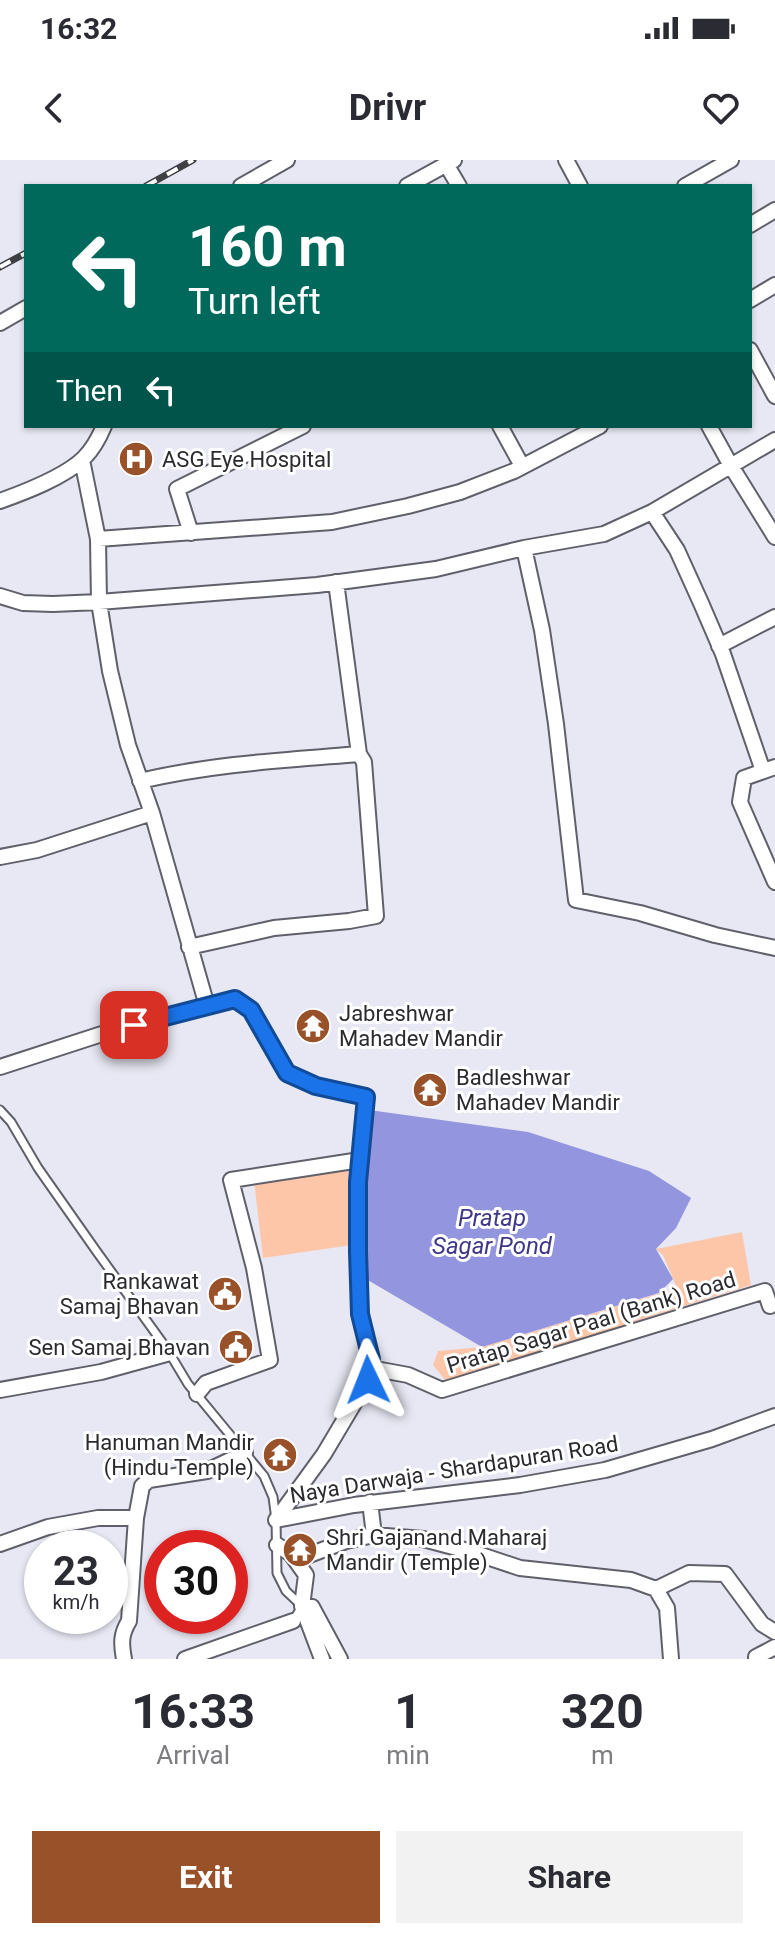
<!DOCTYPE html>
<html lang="en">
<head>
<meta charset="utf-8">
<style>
	:root { --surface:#fff; --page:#f2f2f3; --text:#2b2b33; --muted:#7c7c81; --accent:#985129 }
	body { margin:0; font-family:Roboto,sans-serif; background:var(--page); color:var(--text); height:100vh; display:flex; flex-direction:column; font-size:30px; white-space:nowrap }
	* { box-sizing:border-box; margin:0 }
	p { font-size:26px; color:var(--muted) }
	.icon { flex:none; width:44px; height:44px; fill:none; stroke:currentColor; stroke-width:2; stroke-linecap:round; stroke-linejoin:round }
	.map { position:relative; height:1499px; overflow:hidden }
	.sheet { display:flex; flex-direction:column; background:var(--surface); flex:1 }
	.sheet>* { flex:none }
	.guide { position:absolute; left:24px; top:24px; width:728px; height:244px; border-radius:0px; box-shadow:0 2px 6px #0004; background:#00695c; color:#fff; overflow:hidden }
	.speed { position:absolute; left:24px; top:1370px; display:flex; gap:16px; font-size:40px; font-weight:700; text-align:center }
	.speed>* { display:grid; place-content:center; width:104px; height:104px; border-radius:50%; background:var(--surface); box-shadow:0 2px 6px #0004; line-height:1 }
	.speed small { font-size:20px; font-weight:400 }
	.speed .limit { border:12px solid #d22; background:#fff; color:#111 }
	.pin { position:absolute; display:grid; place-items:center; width:68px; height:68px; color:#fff; margin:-34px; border-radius:16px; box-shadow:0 4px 12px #0006 }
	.me { position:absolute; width:88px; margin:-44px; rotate:358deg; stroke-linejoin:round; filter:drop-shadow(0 0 6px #0008) }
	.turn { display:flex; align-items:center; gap:28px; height:168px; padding:0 32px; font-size:36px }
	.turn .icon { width:104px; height:104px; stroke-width:2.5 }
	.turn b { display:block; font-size:56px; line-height:68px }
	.then { display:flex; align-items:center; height:76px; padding:0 32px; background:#0003; gap:16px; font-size:30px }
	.eta { display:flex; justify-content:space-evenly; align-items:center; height:136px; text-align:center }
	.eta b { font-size:48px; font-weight:700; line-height:56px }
	.button { display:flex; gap:16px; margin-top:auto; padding:16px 32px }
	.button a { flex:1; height:92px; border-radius:0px; background:var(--accent); color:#fff; font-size:32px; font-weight:700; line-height:92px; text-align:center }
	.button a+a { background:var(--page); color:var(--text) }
	.status { display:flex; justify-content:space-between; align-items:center; height:56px; padding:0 40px; background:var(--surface); direction:ltr }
	.status svg { height:22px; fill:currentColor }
	header { display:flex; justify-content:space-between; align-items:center; height:104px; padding:0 32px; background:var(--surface); font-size:36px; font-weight:700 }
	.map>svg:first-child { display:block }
	.green { fill:#fdc6a9 }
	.water { fill:#9395de }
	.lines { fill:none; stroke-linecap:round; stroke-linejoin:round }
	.lane-casing { stroke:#5f6069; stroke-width:11 }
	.street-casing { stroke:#5f6069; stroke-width:18 }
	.lane { stroke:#fff; stroke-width:7 }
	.street { stroke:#fff; stroke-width:14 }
	.rail-casing { stroke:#3f3f44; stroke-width:7 }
	.rail { stroke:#fff; stroke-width:4; stroke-dasharray:12; stroke-linecap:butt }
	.route-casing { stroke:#114b97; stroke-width:20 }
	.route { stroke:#1a73e8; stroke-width:14 }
	.labels { text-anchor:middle; stroke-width:6; stroke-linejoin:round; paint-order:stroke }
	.poi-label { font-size:22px; fill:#2b2b2f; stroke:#fff; text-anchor:start }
	.street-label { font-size:22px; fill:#2b2b2f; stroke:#fff }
	.water-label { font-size:24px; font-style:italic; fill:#3e378c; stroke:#fff }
</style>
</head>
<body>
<div class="status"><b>16:32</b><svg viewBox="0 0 49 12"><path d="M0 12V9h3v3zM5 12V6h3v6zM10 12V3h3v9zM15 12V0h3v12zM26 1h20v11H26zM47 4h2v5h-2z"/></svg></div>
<header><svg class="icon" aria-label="back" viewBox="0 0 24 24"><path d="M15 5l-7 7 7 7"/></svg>Drivr<svg class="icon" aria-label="heart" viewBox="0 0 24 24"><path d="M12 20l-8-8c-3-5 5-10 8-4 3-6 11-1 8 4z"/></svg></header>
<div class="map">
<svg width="775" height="1499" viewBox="0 0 775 1499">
	<rect width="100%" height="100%" fill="#e7e8f3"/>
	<path class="green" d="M349,1006L352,1085L263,1098L254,1020Z
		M742,1072L751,1125L446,1221L433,1205L438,1191L482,1187L677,1128L663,1095L656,1089Z"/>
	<path class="water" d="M369,950L528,972L649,1011L691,1038L676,1068L656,1089L673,1119L659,1133L482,1187L366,1119Z"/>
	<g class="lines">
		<g class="lane-casing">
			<path id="lane" d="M0,950L11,962L38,1008L97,1092L167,1189L188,1224L264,1316L273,1337L276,1360L277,1413L286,1431L302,1446L293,1461"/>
		</g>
		<g class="street-casing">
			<path id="street" d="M566,0L580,26
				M446,4L459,26
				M241,26L287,0
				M407,26L454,0
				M685,26L731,0
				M750,65L775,50
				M750,140L775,125
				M0,163L26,148
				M750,190L775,236
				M500,266L522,306
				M709,266L731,306L775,377
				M82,300L98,379L99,442L110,511L128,585L152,653
				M0,341C25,332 65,317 84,298C93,289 99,278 104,266
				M652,352L677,390L701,443L723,494L763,611
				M191,373L177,329L303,266
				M98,379L332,362L408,346L460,332L514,311L600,266
				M524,388L542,470L556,564L576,740L640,753L715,775L775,788
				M336,422L359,594
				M0,436L23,443L53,444L99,442L317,425L436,409L524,388L604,374L652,352L775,280
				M719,486L775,457
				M775,607L744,618L740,642L775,722
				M140,621C212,604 286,600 359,594L364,602L376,756L349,761L274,768L189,787
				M0,697L37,690L152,653L207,846
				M0,907L108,872L235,839L251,850L287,913L316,926L366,937L358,1022V1092L360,1154L371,1199L368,1220L324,1294L276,1360
				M370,1208L408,1215L442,1230L765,1131L770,1146
				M0,1230L101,1212L170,1193
				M197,1234L206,1223L270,1200L254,1108L231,1020L360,1000
				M276,1360L354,1345L520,1325L605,1310L712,1279L775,1256
				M374,1375L423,1379L472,1392L520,1408L631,1420L656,1429L667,1448L671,1499
				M0,1384L48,1367L98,1358H136
				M277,1385L291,1394L306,1415L302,1446L322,1499
				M296,1400L346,1381L374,1375L370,1342
				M656,1429L689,1413L725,1414L762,1464L775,1472
				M302,1446L312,1447L340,1499
				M124,1499C121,1483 121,1474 129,1461L136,1358L142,1326L149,1320L207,1311L245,1293
				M185,1499L293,1461
				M756,1499V1497L775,1487"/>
		</g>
		<use href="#lane" class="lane"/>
		<use href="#street" class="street"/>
		<g class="rail-casing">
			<path id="rail" d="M146,26L193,0
				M0,107L26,93"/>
		</g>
		<use href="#rail" class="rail"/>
	</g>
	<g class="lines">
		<g class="route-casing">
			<path id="route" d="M134,865L235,839L251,850L287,913L316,926L366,937L358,1022V1092L360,1154L371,1199L368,1220"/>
		</g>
		<use href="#route" class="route"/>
	</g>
	<defs>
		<g id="hospital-disc" transform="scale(1.8)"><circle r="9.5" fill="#985129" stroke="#fff"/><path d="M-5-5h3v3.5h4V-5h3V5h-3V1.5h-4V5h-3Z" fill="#fff"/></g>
		<g id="temple-disc" transform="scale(1.8)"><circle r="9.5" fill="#985129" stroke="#fff"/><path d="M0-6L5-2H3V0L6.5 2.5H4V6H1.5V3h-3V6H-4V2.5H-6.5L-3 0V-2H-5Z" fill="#fff"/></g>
		<g id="civic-disc" transform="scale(1.8)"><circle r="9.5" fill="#985129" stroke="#fff"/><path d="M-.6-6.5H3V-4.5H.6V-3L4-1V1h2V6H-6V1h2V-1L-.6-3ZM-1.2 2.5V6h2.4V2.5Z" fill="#fff"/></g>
	</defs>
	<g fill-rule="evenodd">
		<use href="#hospital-disc" x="136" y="299"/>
		<use href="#temple-disc" x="313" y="866"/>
		<use href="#temple-disc" x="430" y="930"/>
		<use href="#civic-disc" x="225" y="1134"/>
		<use href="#civic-disc" x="236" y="1187"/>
		<use href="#temple-disc" x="280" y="1295"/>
		<use href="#temple-disc" x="300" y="1390"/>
	</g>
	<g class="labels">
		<g class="poi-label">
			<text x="162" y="307">ASG Eye Hospital</text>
			<text x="339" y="861">Jabreshwar<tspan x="339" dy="25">Mahadev Mandir</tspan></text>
			<text x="456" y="925">Badleshwar<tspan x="456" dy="25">Mahadev Mandir</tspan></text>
			<text x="199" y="1129" text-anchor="end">Rankawat<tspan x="199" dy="25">Samaj Bhavan</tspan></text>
			<text x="210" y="1195" text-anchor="end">Sen Samaj Bhavan</text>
			<text x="254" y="1290" text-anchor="end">Hanuman Mandir<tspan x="254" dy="25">(Hindu Temple)</tspan></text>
			<text x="326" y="1385">Shri Gajanand Maharaj<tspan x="326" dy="25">Mandir (Temple)</tspan></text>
		</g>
		<g class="street-label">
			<text transform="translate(591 1162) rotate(-17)" y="8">Pratap Sagar Paal (Bank) Road</text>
			<text transform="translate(454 1309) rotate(-9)" y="8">Naya Darwaja - Shardapuran Road</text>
		</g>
		<g class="water-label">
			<text x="492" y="1066">Pratap<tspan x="492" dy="28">Sagar Pond</tspan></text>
		</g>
	</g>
</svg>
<div class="speed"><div>23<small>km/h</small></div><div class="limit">30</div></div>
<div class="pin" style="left:134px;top:865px;background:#d93025"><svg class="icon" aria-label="arrive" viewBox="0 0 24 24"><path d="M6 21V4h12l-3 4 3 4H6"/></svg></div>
<svg class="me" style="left:368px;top:1220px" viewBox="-20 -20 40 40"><path d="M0-17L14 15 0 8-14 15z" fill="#1a73e8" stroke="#fff" stroke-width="4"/></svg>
<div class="guide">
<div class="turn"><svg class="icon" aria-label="left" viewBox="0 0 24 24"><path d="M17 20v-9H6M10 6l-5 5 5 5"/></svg><div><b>160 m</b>Turn left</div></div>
<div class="then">Then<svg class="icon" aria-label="left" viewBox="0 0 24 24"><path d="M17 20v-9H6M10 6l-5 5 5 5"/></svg></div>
</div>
</div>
<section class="sheet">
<div class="eta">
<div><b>16:33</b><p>Arrival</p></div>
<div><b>1</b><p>min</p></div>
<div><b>320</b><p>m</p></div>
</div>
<div class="button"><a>Exit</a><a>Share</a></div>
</section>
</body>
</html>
